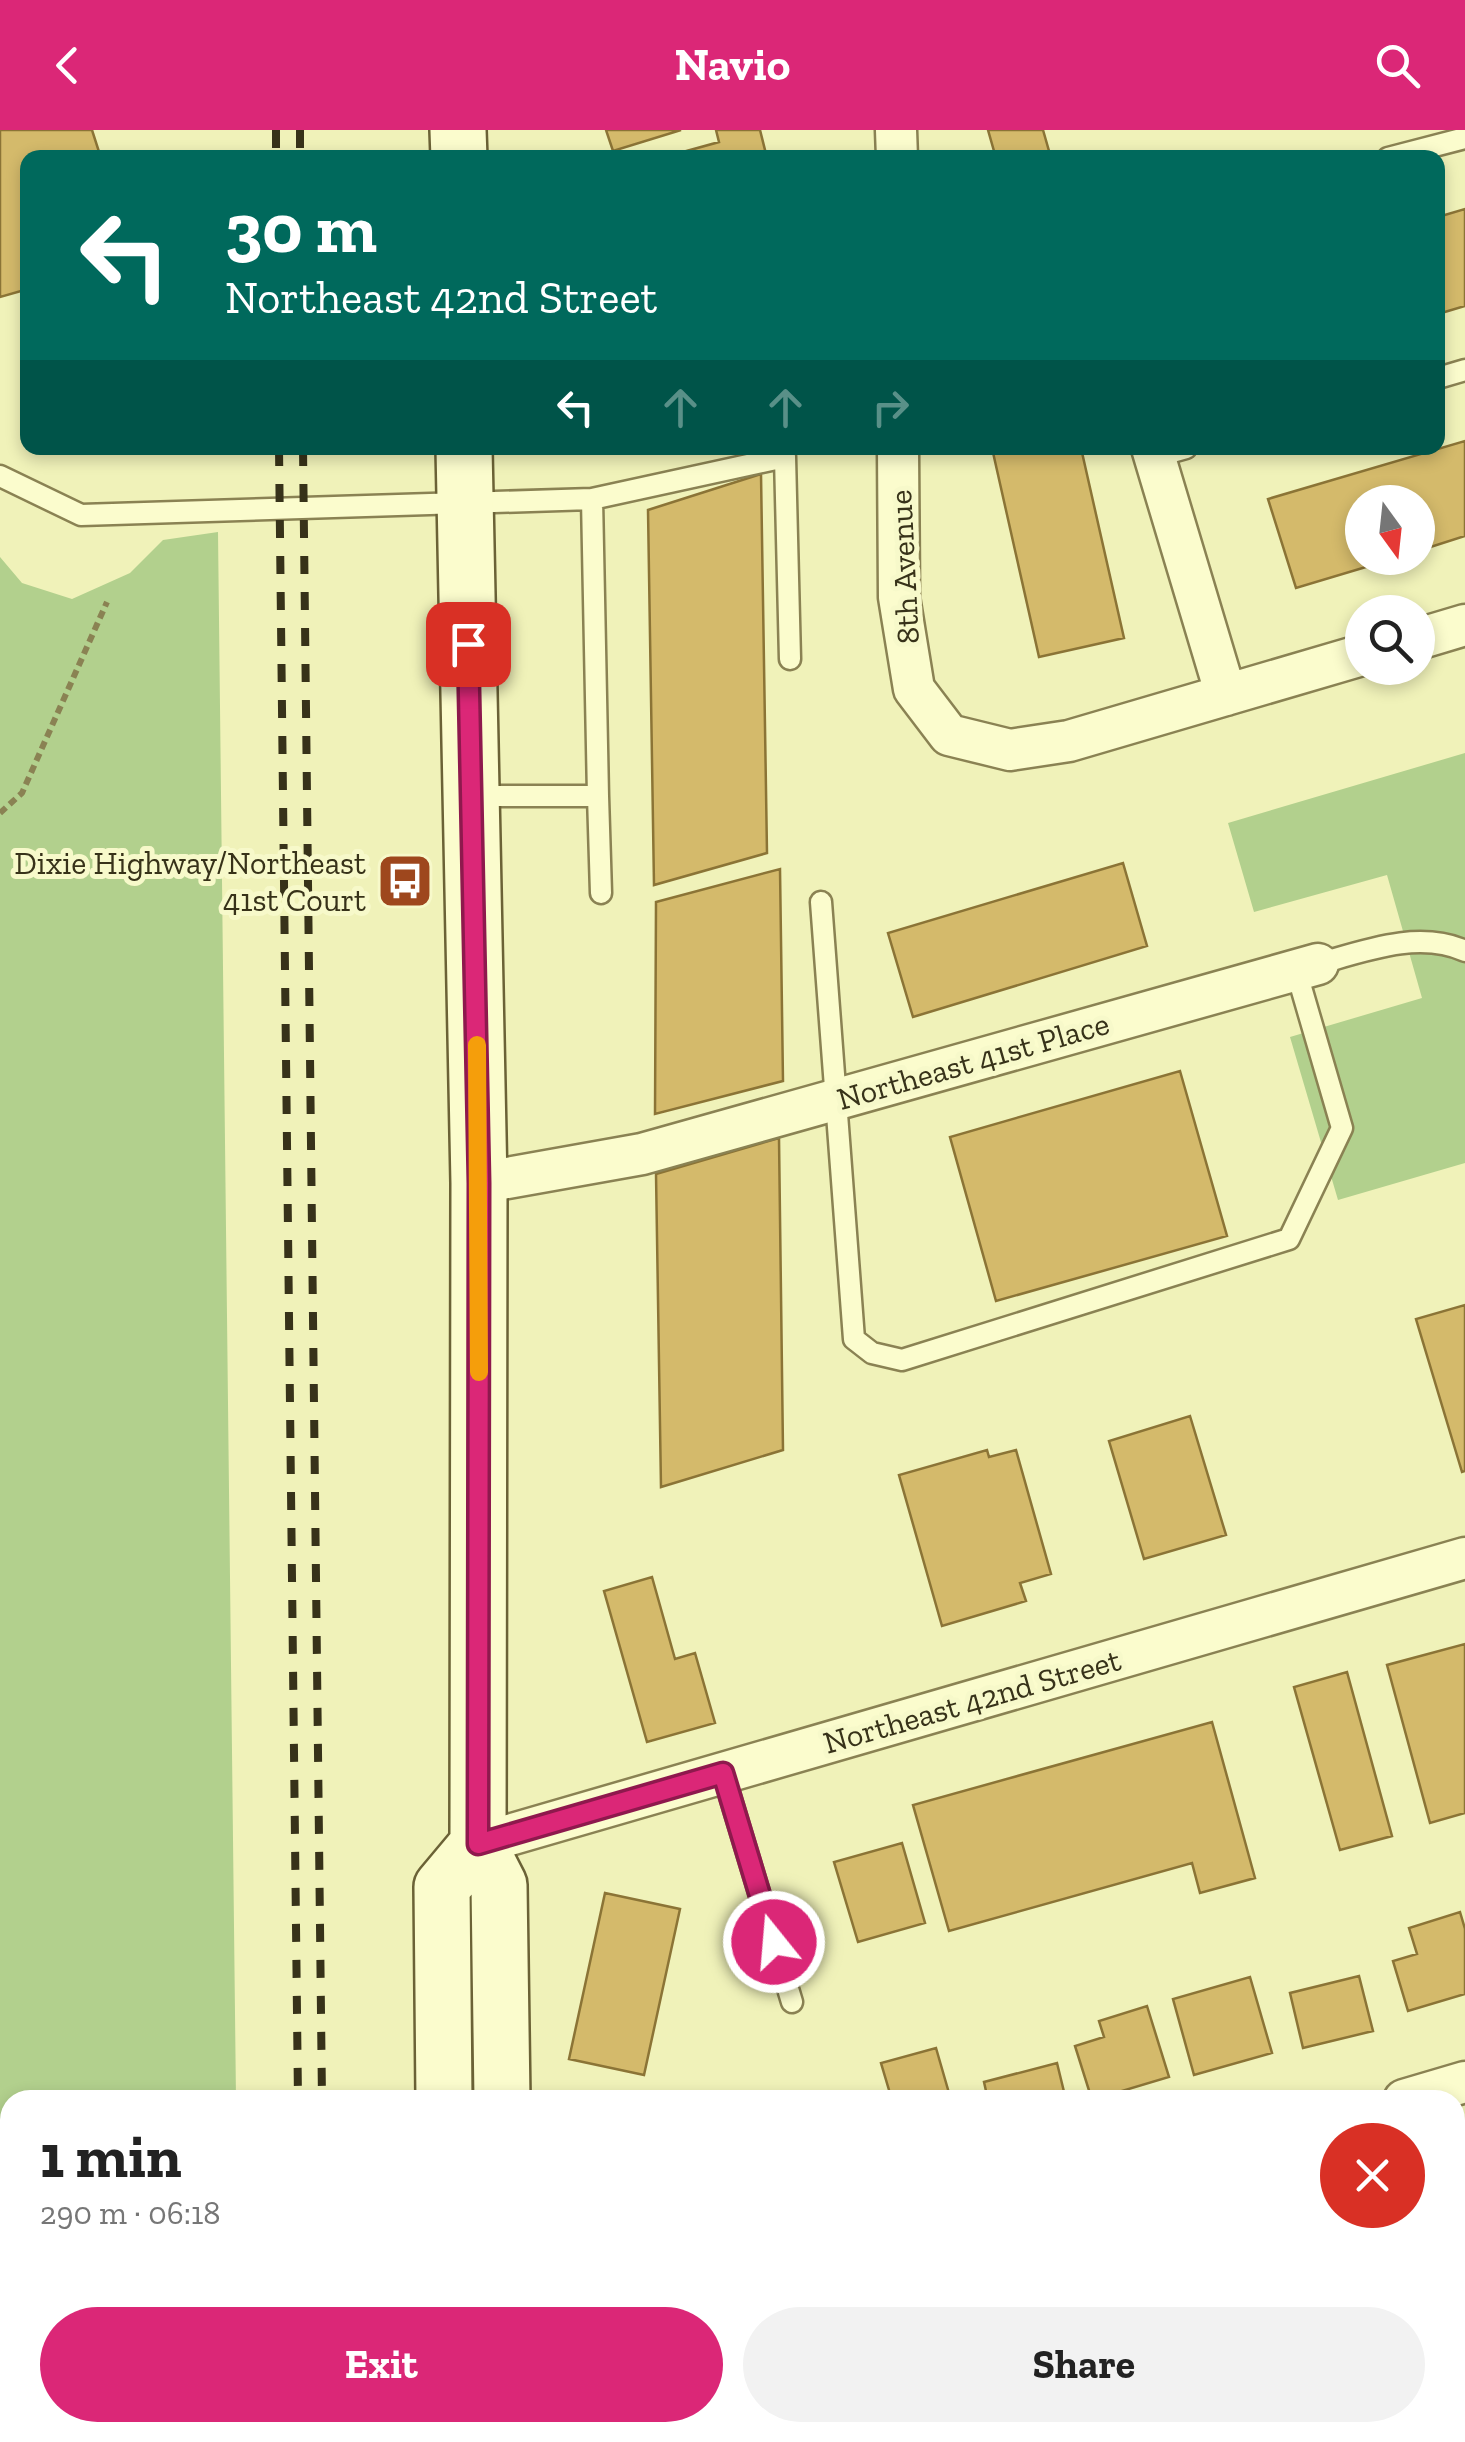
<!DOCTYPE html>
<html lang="en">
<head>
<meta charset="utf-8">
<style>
	:root { --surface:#fff; --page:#f2f2f2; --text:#222; --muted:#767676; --accent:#db2777 }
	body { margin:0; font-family:"Zilla Slab",serif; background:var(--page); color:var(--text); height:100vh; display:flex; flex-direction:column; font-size:38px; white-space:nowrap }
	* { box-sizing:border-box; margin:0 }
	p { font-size:32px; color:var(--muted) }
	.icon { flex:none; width:55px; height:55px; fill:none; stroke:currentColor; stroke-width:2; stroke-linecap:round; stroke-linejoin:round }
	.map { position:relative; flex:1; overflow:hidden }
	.side { position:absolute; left:0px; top:1960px; width:1465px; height:352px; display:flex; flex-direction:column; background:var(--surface); border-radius:30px 30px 0 0; box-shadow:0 5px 15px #0003 }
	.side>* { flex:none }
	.banner { position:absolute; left:20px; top:20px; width:1425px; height:305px; border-radius:20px; box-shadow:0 5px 15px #0003; background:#00695c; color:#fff; overflow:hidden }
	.needle { width:65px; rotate:165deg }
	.buttons { position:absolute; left:1345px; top:355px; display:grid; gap:20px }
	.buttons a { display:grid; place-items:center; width:90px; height:90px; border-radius:50%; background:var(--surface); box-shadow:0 5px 15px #0003; font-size:50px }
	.pin { position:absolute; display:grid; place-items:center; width:85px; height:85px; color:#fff; margin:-42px; border-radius:20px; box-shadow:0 5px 15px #0006 }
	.me { position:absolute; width:110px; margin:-55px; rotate:343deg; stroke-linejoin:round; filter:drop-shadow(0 0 8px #0008) }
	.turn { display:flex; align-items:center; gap:35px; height:210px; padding:0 40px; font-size:45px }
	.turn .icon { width:130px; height:130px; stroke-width:2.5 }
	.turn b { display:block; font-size:70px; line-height:85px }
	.lanes { display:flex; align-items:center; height:95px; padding:0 40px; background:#0003; justify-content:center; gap:50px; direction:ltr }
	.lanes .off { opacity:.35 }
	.round { display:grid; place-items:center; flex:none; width:105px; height:105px; border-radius:52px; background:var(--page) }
	.summary { display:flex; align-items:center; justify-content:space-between; height:170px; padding:0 40px }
	h1 { font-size:60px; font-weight:700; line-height:75px }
	.cta { display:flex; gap:20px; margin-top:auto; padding:20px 40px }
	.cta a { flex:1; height:115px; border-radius:60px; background:var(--accent); color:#fff; font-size:40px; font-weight:700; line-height:115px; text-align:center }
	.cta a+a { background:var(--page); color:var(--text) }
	header { display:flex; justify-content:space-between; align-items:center; height:130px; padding:0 40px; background:var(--accent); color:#fff; font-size:45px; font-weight:700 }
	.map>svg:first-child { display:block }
	.green { fill:#b2d08d }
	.building { fill:#d4ba6b; stroke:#8b7436; stroke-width:2.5 }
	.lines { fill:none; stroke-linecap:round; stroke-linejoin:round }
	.service-casing { stroke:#8a8253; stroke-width:25 }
	.minor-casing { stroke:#8a8253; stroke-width:45 }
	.secondary-casing { stroke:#6b6236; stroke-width:60 }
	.path { stroke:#8a8253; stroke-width:6; stroke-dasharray:8 5; stroke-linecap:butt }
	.service { stroke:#fbfccd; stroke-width:20 }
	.minor { stroke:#fbfccd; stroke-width:40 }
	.secondary { stroke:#fbfccd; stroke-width:55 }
	.rail { stroke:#373219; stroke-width:8; stroke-dasharray:18 18; stroke-linecap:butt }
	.route-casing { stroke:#8e194d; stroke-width:25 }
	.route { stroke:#db2777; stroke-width:18 }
	.slow { stroke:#f59e0b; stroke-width:18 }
	.labels { text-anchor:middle; stroke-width:10; stroke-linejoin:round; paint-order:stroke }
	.street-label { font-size:32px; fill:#373219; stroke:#f7f9ca }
	.poi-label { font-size:32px; fill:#373219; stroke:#f7f9ca; text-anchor:end }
</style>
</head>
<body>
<header><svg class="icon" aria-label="back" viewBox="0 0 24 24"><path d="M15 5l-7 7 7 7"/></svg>Navio<svg class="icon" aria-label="search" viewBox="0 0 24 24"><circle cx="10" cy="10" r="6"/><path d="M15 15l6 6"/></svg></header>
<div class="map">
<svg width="1465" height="2312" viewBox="0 0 1465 2312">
	<rect width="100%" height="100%" fill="#f0f2b9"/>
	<path class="green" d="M218,402L236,1970H10V2302H240V2312H0V427L22,453L72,469L130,443L163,410Z
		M1465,623V1033L1338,1070L1290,907L1422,868L1387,745L1254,782L1228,693Z"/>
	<path class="building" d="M0,0H92L101,28H28V159L0,167Z
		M606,0H681L613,21Z
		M716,0H760L767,28H661L719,12Z
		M988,0H1043L1051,28H996Z
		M1465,79V176L1438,184V87Z
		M1465,311V406L1418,421V372H1362V428H1396L1296,458L1268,369Z
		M992,318H1081L1124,508L1039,527Z
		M761,344L767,723L654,755L648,380Z
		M1123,733L1147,816L913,887L888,803Z
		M780,739L783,951L655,984L656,772Z
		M1180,941L1227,1106L996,1171L950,1007Z
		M779,1008L783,1320L661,1357L656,1044Z
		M1465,1175V1341L1462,1342L1416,1189Z
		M1190,1286L1226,1405L1144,1429L1109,1311Z
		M987,1320L989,1327L1016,1320L1051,1444L1020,1453L1026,1471L942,1496L899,1345Z
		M652,1447L675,1529L695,1523L715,1593L647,1612L604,1461Z
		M1465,1514V1683L1430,1693L1387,1535Z
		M1347,1542L1392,1706L1340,1720L1294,1557Z
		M1212,1592L1255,1748L1200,1763L1192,1733L949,1801L913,1675Z
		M902,1713L925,1793L858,1812L834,1732Z
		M605,1763L680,1779L644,1945L569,1929Z
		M1460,1782L1465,1799V1864L1408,1881L1393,1831L1417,1824L1409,1798Z
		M1359,1846L1373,1901L1303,1918L1290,1863Z
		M1250,1847L1272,1923L1194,1945L1173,1869Z
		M1147,1876L1169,1947L1092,1970L1075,1916L1104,1907L1099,1891Z
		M936,1918L951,1970H892L881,1933Z
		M1057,1933L1066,1970H988L984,1952Z
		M1465,2038V2076L1455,2042Z
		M860,2302H914L916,2312H862Z
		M1099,2302L1102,2312H1064L1097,2302Z
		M1294,2302H1352L1353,2312H1295Z"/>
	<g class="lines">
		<g class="service-casing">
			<path id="service" d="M1388,28L1465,8
				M1438,248L1465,240
				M1154,327L1186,318
				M0,346L81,385L592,369L785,327L790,529
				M472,666H598L592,369
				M598,666L601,763
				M821,772L854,1209L872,1223L902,1230L1289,1109L1342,998L1296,840
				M1318,834C1364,821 1419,800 1465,821
				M723,1643L792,1872
				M754,2302L757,2312"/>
		</g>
		<g class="minor-casing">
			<path id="minor" d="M896,0L897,28
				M898,318L899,467L914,559L949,605L1010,620L1069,611L1362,525
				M1152,318L1226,565
				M1418,509L1465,495
				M479,1053L642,1024L1318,834
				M478,1714L1465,1428
				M1404,1970L1465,1952
				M1206,2302V2312"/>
		</g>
		<g class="secondary-casing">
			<path id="secondary" d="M458,0L459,28
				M464,318L479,1053L478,1714L499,1755L502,1970
				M444,1970L442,1757L478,1714
				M447,2302V2312
				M507,2302V2312"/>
		</g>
		<path class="path" d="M0,683L22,663L107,472"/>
		<use href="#service" class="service"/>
		<use href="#minor" class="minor"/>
		<use href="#secondary" class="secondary"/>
		<path class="rail" d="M276,0V28
			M300,0V28
			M279,318L298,1970
			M303,318L322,1970
			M302,2302V2312
			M326,2302V2312"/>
	</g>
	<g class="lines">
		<g class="route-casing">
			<path id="route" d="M468,514L479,1053L478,1714L723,1643L774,1812"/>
		</g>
		<use href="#route" class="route"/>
		<path class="slow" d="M477,915L479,1242"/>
	</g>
	<defs>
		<g id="bus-square" transform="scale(2.875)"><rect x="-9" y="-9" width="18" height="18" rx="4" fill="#9e471d" stroke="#f7f9ca"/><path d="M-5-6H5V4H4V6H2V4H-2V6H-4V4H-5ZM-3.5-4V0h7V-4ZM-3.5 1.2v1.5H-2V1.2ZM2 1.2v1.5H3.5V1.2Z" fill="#fff"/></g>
	</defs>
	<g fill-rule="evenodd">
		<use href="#bus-square" x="405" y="751"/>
	</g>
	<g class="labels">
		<g class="street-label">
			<text transform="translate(904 437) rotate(-93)" y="11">8th Avenue</text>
			<text transform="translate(973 931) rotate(-16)" y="11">Northeast 41st Place</text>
			<text transform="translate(972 1571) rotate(-16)" y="11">Northeast 42nd Street</text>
		</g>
		<g class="poi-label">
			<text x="366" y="744">Dixie Highway/Northeast<tspan x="366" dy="37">41st Court</tspan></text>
		</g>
	</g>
</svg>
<div class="buttons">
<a><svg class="needle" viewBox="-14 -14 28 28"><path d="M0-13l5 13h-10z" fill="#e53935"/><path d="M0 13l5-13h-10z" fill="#767676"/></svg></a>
<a><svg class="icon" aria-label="search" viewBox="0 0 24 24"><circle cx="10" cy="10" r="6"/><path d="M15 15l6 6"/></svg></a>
</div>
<div class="pin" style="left:468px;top:514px;background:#d93025"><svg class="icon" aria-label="arrive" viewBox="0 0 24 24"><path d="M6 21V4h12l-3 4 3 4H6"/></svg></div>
<svg class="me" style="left:774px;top:1812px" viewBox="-20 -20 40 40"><circle r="17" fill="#db2777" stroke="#fff" stroke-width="3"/><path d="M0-11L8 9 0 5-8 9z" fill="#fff"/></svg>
<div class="banner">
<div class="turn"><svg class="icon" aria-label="left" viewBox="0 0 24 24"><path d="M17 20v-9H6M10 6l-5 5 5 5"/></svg><div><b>30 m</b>Northeast 42nd Street</div></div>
<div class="lanes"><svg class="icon" aria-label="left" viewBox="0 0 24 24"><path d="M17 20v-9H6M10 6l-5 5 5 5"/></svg><svg class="icon off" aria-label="ahead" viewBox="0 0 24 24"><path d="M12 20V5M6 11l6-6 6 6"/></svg><svg class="icon off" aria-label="ahead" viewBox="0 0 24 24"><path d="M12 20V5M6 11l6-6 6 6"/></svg><svg class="icon off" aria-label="right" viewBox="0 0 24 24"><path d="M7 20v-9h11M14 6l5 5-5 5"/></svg></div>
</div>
<section class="side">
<div class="summary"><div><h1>1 min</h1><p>290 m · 06:18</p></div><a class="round" style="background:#d93025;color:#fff"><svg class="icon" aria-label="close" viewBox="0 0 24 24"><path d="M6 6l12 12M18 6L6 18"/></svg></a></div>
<div class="cta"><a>Exit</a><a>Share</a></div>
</section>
</div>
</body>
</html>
